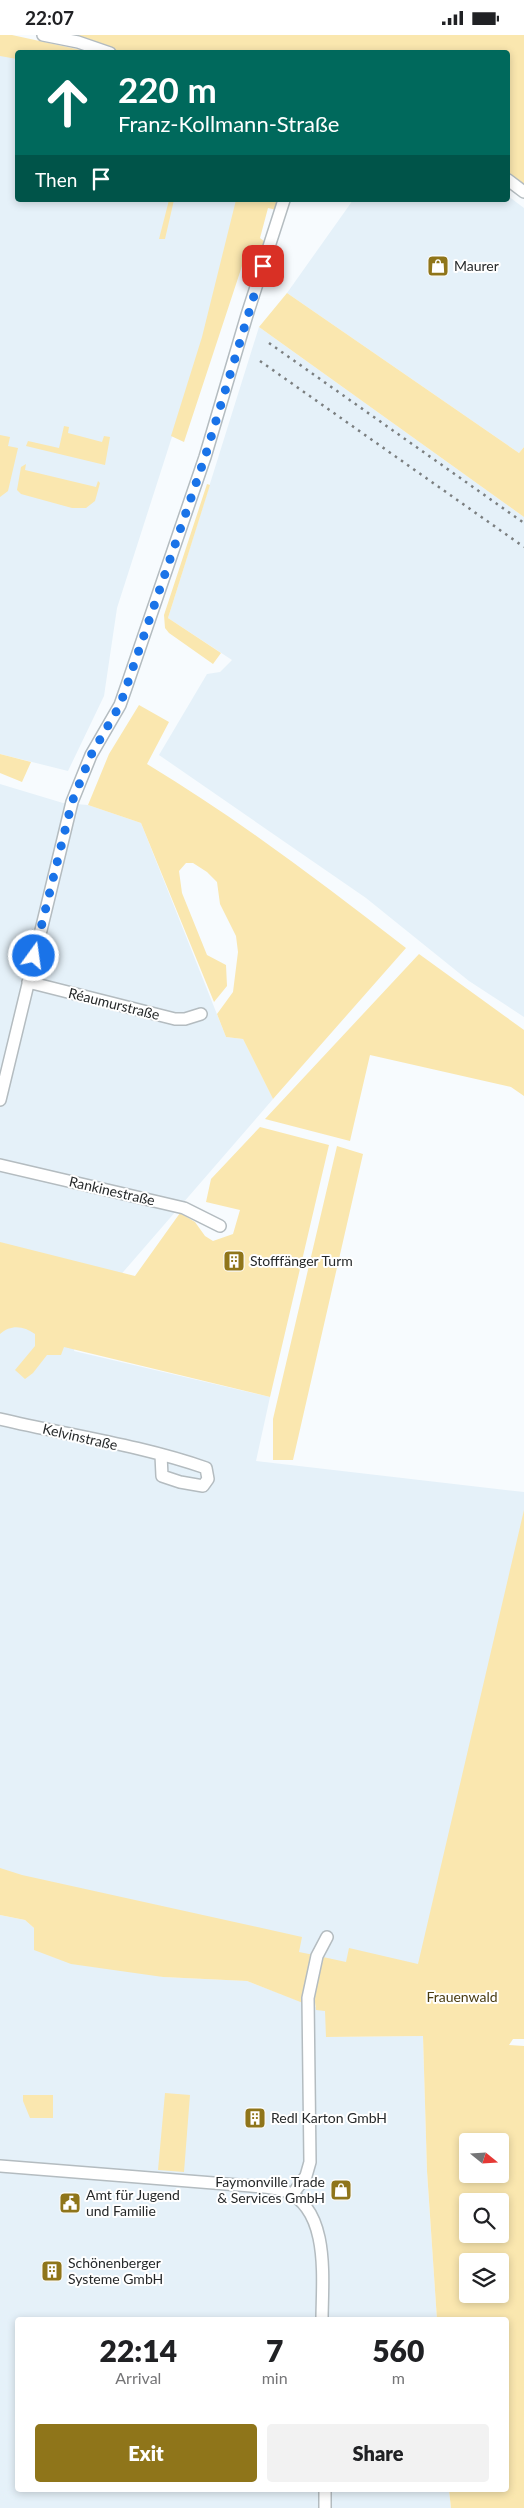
<!DOCTYPE html>
<html lang="en">
<head>
<meta charset="utf-8">
<style>
	:root { --surface:#fff; --page:#f2f2f2; --text:#202124; --muted:#757577; --accent:#8f751a }
	body { margin:0; font-family:Lato,sans-serif; background:var(--page); color:var(--text); height:100vh; display:flex; flex-direction:column; font-size:19px; white-space:nowrap }
	* { box-sizing:border-box; margin:0 }
	p { font-size:16px; color:var(--muted) }
	.icon { flex:none; width:28px; height:28px; fill:none; stroke:currentColor; stroke-width:2; stroke-linecap:round; stroke-linejoin:round }
	.map { position:relative; flex:1; overflow:hidden }
	.details { position:absolute; left:15px; top:2282px; width:494px; height:175px; display:flex; flex-direction:column; background:var(--surface); border-radius:5px; box-shadow:0 2px 8px #0003 }
	.details>* { flex:none }
	.guide { position:absolute; left:15px; top:15px; width:495px; height:152px; border-radius:5px; box-shadow:0 2px 8px #0003; background:#00695c; color:#fff; overflow:hidden }
	.needle { width:32px; rotate:108deg }
	.controls { position:absolute; left:459px; top:2098px; display:grid; gap:10px }
	.controls a { display:grid; place-items:center; width:50px; height:50px; border-radius:5px; background:var(--surface); box-shadow:0 2px 8px #0003; font-size:25px }
	.pin { position:absolute; display:grid; place-items:center; width:42px; height:42px; color:#fff; margin:-21px; border-radius:10px; box-shadow:0 2px 8px #0006 }
	.me { position:absolute; width:55px; margin:-28px; rotate:14deg; stroke-linejoin:round; filter:drop-shadow(0 0 4px #0008) }
	.turn { display:flex; align-items:center; gap:18px; height:105px; padding:0 20px; font-size:22px }
	.turn .icon { width:65px; height:65px; stroke-width:2.5 }
	.turn b { display:block; font-size:35px; line-height:42px }
	.then { display:flex; align-items:center; height:48px; padding:0 20px; background:#0003; gap:10px; font-size:19px }
	.eta { display:flex; justify-content:space-evenly; align-items:center; height:85px; text-align:center }
	.eta b { font-size:30px; font-weight:800; line-height:35px }
	.action { display:flex; gap:10px; margin-top:auto; padding:10px 20px }
	.action a { flex:1; height:58px; border-radius:5px; background:var(--accent); color:#fff; font-size:20px; font-weight:800; line-height:58px; text-align:center }
	.action a+a { background:var(--page); color:var(--text) }
	.status { display:flex; justify-content:space-between; align-items:center; height:35px; padding:0 25px; background:var(--surface); direction:ltr }
	.status svg { height:14px; fill:currentColor }
	.map>svg:first-child { display:block }
	.built { fill:#e5f1f9 }
	.green { fill:#fae7af; fill-rule:evenodd }
	.lines { fill:none; stroke-linecap:round; stroke-linejoin:round }
	.minor-casing { stroke:#b4bcc0; stroke-width:14 }
	.minor { stroke:#fff; stroke-width:11 }
	.rail { stroke:#7b7f80; stroke-width:2.5; stroke-dasharray:2.5 5; stroke-linecap:butt }
	.route { stroke:#1a73e8; stroke-width:9; stroke-dasharray:0 16.2 }
	.labels { text-anchor:middle; stroke-width:4; stroke-linejoin:round; paint-order:stroke }
	.poi-label { font-size:14px; fill:#26292a; stroke:#fff; text-anchor:start }
	.street-label { font-size:14px; fill:#26292a; stroke:#fff }
	.park-label { font-size:14px; fill:#493c11; stroke:#fff }
</style>
</head>
<body>
<div class="status"><b>22:07</b><svg viewBox="0 0 49 12"><path d="M0 12V9h3v3zM5 12V6h3v6zM10 12V3h3v9zM15 12V0h3v12zM26 1h20v11H26zM47 4h2v5h-2z"/></svg></div>
<div class="map">
<svg width="524" height="2473" viewBox="0 0 524 2473">
	<rect width="100%" height="100%" fill="#f7fbfe"/>
	<path class="built" d="M0,8L18,18V165H248L117,573L104,661L68,736L0,719Z
		M508,161L524,173V412L519,418L287,258L353,165H508Z
		M259,292L524,482V982L469,946L366,863L159,720L207,639L220,637L232,625L168,583Z
		M0,749L63,768L88,770L141,788L226,1002L243,1004L273,1064L79,1288L74,1316L270,1362L256,1426L524,1457V1484L420,1934L348,1932L295,1919L0,1836Z
		M0,1880L25,1885L34,1893L163,1942L247,1946L326,1976V2002L423,2001L427,2136L437,2285H18V2455H449L451,2473H0Z"/>
	<path class="green" d="M0,0H12L90,17L18,18L17,24L0,21Z
		M74,0H524V153L508,141V18H124Z
		M169,165H174L165,204H159Z
		M236,165H280L277,175L268,173L260,203L265,207L257,235L242,231L184,407L171,401L202,302Z
		M287,258L519,418L524,412V482L259,292Z
		M64,391L69,392L68,398L102,407L104,401L110,402L105,430L26,411L28,406L59,413Z
		M0,400L10,402L8,411L18,413L8,456L0,462Z
		M26,429L25,435L96,452L98,446L100,448L95,466L86,473H72L21,459L17,455L21,432Z
		M207,449L210,450L168,583L221,618L213,629L169,598L165,593L164,580Z
		M139,670L169,687L147,729C238,784 322,848 406,913L273,1064L243,1004L226,1002L217,979L233,957L238,917L236,901L220,869L217,847L207,837L193,828H186L179,836L182,858L207,920L226,930L227,951L214,967L141,788L88,770L109,719Z
		M0,719L31,727L22,747L0,738Z
		M419,919L524,995V1061L511,1052L370,1020L350,1106L265,1084Z
		M260,1092L329,1110L270,1362L64,1312L61,1320H47L33,1338L25,1344L15,1335L35,1311V1299C24,1291 11,1289 0,1299V1207L135,1241L180,1178L195,1187L205,1201L213,1206L233,1199L240,1175L206,1167L211,1144Z
		M337,1111L363,1119L293,1425H273V1384Z
		M524,1475V2004H513L509,2010L524,2011V2473H451L449,2455H506V2285H437L427,2136L423,2001L326,2002L325,1976L316,1975L314,1959L323,1922L346,1927L349,1913L418,1929ZM468,2106H500V2139H468ZM468,2166H500V2199H468ZM468,2226H500V2259H468Z
		M0,1833L22,1840L302,1902L299,1917L314,1920L303,1968L247,1946L163,1942L71,1929L34,1915V1893L25,1885L0,1880Z
		M165,2058L190,2060L184,2137L158,2135Z
		M23,2060H53V2083H30L23,2066Z"/>
	<g class="lines">
		<g class="minor-casing">
			<path id="minor" d="M43,0L78,7L110,18
				M508,145L524,157
				M28,947L175,984H185L201,979
				M0,1065L72,767L91,720L120,670L127,650L205,422L247,280L284,165
				M0,1130L184,1173L220,1191
				M0,1384C68,1400 140,1410 206,1433L208,1444L203,1451L180,1447L162,1441L161,1420
				M0,2131L251,2151C262,2152 274,2152 285,2156C331,2174 322,2246 322,2285
				M292,2160L306,2141L310,2127L308,1963L317,1921L327,1902
				M325,2455V2473"/>
		</g>
		<use href="#minor" class="minor"/>
		<path class="rail" d="M269,308L524,488
			M260,326L524,512"/>
	</g>
	<g class="lines">
		<path class="route" d="M34,921L72,767L91,720L120,670L127,650L205,422L263,231"/>
	</g>
	<defs>
		<g id="shop-square" transform="scale(1.125)"><rect x="-9" y="-9" width="18" height="18" rx="4" fill="#8f751a" stroke="#fff"/><path d="M-5-2.5h2.3a2.7 3.5 0 0 1 5.4 0H5L5.5 6h-11ZM-1.5-2.5h3a1.5 2.3 0 0 0-3 0Z" fill="#fff"/></g>
		<g id="building-square" transform="scale(1.125)"><rect x="-9" y="-9" width="18" height="18" rx="4" fill="#8f751a" stroke="#fff"/><path d="M-4-6H4V6H1V3H-1V6H-4ZM-2.5-4.3h1.7v1.8h-1.7ZM.8-4.3h1.7v1.8H.8ZM-2.5-1h1.7V.8h-1.7ZM.8-1h1.7V.8H.8Z" fill="#fff"/></g>
		<g id="civic-square" transform="scale(1.125)"><rect x="-9" y="-9" width="18" height="18" rx="4" fill="#8f751a" stroke="#fff"/><path d="M-.6-6.5H3V-4.5H.6V-3L4-1V1h2V6H-6V1h2V-1L-.6-3ZM-1.2 2.5V6h2.4V2.5Z" fill="#fff"/></g>
	</defs>
	<g fill-rule="evenodd">
		<use href="#shop-square" x="438" y="231"/>
		<use href="#building-square" x="234" y="1226"/>
		<use href="#building-square" x="255" y="2083"/>
		<use href="#shop-square" x="341" y="2155"/>
		<use href="#civic-square" x="70" y="2168"/>
		<use href="#building-square" x="52" y="2236"/>
	</g>
	<g class="labels">
		<g class="poi-label">
			<text x="454" y="236">Maurer</text>
			<text x="250" y="1231">Stofffänger Turm</text>
			<text x="271" y="2088">Redl Karton GmbH</text>
			<text x="325" y="2152" text-anchor="end">Faymonville Trade<tspan x="325" dy="16">&amp; Services GmbH</tspan></text>
			<text x="86" y="2165">Amt für Jugend<tspan x="86" dy="16">und Familie</tspan></text>
			<text x="68" y="2233">Schönenberger<tspan x="68" dy="16">Systeme GmbH</tspan></text>
		</g>
		<g class="street-label">
			<text transform="translate(114 969) rotate(14)" y="5">Réaumurstraße</text>
			<text transform="translate(112 1156) rotate(13)" y="5">Rankinestraße</text>
			<text transform="translate(80 1402) rotate(13)" y="5">Kelvinstraße</text>
		</g>
		<g class="park-label">
			<text x="462" y="1967">Frauenwald</text>
		</g>
	</g>
</svg>
<div class="controls">
<a><svg class="needle" viewBox="-14 -14 28 28"><path d="M0-13l5 13h-10z" fill="#e53935"/><path d="M0 13l5-13h-10z" fill="#757577"/></svg></a>
<a><svg class="icon" aria-label="search" viewBox="0 0 24 24"><circle cx="10" cy="10" r="6"/><path d="M15 15l6 6"/></svg></a>
<a><svg class="icon" aria-label="layers" viewBox="0 0 24 24"><path d="M12 4l9 5-9 5-9-5zM3 14l9 5 9-5"/></svg></a>
</div>
<div class="pin" style="left:263px;top:231px;background:#d93025"><svg class="icon" aria-label="arrive" viewBox="0 0 24 24"><path d="M6 21V4h12l-3 4 3 4H6"/></svg></div>
<svg class="me" style="left:34px;top:921px" viewBox="-20 -20 40 40"><circle r="17" fill="#1a73e8" stroke="#fff" stroke-width="3"/><path d="M0-11L8 9 0 5-8 9z" fill="#fff"/></svg>
<div class="guide">
<div class="turn"><svg class="icon" aria-label="ahead" viewBox="0 0 24 24"><path d="M12 20V5M6 11l6-6 6 6"/></svg><div><b>220 m</b>Franz-Kollmann-Straße</div></div>
<div class="then">Then<svg class="icon" aria-label="arrive" viewBox="0 0 24 24"><path d="M6 21V4h12l-3 4 3 4H6"/></svg></div>
</div>
<section class="details">
<div class="eta">
<div><b>22:14</b><p>Arrival</p></div>
<div><b>7</b><p>min</p></div>
<div><b>560</b><p>m</p></div>
</div>
<div class="action"><a>Exit</a><a>Share</a></div>
</section>
</div>
</body>
</html>
